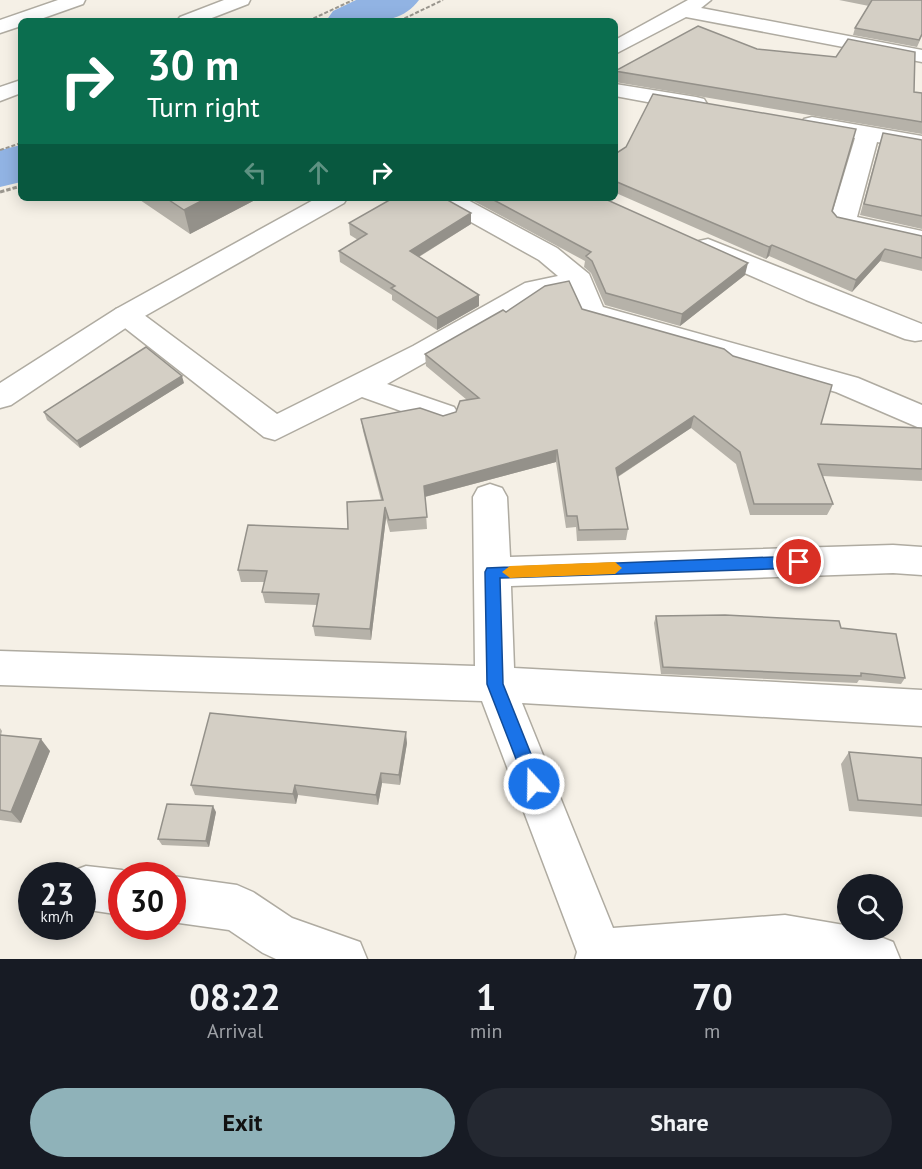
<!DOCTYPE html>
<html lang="en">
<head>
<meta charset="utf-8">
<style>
	:root { --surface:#171b24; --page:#242831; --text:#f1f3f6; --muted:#9ea1a6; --accent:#8fb2b9 }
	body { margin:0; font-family:"PT Sans",sans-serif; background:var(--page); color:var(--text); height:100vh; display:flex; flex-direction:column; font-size:22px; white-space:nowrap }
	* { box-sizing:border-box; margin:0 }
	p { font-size:20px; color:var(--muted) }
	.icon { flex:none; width:33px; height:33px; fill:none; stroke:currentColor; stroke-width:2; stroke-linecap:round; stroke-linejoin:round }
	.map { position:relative; height:959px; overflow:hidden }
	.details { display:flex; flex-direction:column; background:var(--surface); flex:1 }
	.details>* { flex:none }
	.banner { position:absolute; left:18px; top:18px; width:600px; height:183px; border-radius:9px; box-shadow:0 3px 15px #0003; background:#0b6e4f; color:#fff; overflow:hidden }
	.tools { position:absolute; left:837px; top:874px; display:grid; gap:12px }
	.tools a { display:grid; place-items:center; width:66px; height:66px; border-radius:50%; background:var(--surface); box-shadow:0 3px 15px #0003; font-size:30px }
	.speed { position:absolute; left:18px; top:862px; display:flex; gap:12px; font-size:30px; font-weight:700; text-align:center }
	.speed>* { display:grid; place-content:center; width:78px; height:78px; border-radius:50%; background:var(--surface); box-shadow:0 3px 15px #0003; line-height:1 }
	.speed small { font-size:15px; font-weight:400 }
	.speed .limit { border:9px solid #d22; background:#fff; color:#111 }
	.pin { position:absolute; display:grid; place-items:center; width:51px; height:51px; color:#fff; margin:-26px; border:3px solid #fff; border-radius:50%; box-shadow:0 2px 6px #0007 }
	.me { position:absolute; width:66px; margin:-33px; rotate:339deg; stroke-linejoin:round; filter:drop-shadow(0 0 4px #0008) }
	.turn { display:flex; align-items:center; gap:21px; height:126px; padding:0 30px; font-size:27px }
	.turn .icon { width:78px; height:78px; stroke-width:2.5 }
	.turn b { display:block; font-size:42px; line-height:51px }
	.lanes { display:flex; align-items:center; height:57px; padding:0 30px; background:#0003; justify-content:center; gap:30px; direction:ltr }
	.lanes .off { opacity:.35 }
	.eta { display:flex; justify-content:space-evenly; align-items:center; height:102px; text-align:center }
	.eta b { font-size:36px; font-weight:700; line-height:42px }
	.button { display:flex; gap:12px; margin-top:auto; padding:12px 30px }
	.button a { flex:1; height:69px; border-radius:36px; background:var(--accent); color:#111; font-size:24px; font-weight:700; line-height:69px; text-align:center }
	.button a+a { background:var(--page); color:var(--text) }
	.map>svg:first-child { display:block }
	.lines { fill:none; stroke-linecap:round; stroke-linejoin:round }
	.river { fill:#91b3e3; fill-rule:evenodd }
	.street-casing { stroke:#afaba1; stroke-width:3 }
	.secondary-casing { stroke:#afaba1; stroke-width:3 }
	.path-far1 { stroke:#9a968e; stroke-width:2; stroke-dasharray:4 2; stroke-linecap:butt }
	.path { stroke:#9a968e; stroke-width:3; stroke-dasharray:4.5 2; stroke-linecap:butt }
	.street { fill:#fff; fill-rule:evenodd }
	.secondary { fill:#fff; fill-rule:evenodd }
	.wall { fill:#b6b2a9 }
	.shaded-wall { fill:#94918a }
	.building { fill:#d4cfc5; stroke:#94918a; stroke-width:1.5 }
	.route { fill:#1a73e8; stroke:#114b97; stroke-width:1.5 }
	.slow { fill:#f59e0b }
</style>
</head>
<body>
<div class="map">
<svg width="922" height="959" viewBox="0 0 922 959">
	<rect width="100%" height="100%" fill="#f5f0e6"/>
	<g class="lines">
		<path class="river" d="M356,0H419C398,29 357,21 326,21L333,11Z
			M21,145V182L0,187V150Z"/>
		<g class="street-casing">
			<path id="street" d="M58,0H85L83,4L35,21H21V26L0,33V20Z
				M224,0H250L248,4L204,21H177L180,17Z
				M21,80V93L0,101V87Z
				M615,84L696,97L704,99L707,104L704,109L696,111L615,96Z
				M812,117L922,136V150L877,142L857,217L922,231V247L834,226L830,221L855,138L804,129L801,124L804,119Z
				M434,198H464L557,248L589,274L603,307L858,378L922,405V429L836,392L581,319L569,290L543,296L387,384L454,407L459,415L454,423L443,426L362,397L275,440L264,437L116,321L112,315L116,309L126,306L136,309L277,414L413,346L525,283L558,276L539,260L437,203Z
				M708,239L922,324V340L915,341L905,339L806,300L699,253L695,247L699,241Z
				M490,484L502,488L507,497L510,557L893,545L922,547V575L893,573L511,586L514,668L922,690V726L522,703L613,928L785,915L844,925L848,926V930C864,930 878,936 893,942L900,959H575L577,952L482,701L0,685V651L475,666L473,497L478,488Z
				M86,866L122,870L135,876H122V915L82,909V876H68L70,872Z
				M172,876L237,885L253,892L292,918L360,942L367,959H276L263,953L229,930L172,922Z"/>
		</g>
		<g class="secondary-casing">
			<path id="secondary" d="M688,0H711L701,8L922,50V62L686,17L615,54V40Z
				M317,198H347L344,203L136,321L11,405L0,408V383L116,309Z"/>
		</g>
		<path class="path-far1" d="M308,21L353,0
			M399,21L443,0
			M0,150L21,143"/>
		<path class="path" d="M0,192L21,186"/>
		<use href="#street" class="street"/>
		<use href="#secondary" class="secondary"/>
	</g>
	<path class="wall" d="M839,0H922V36L917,47L853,35L855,28L869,6Z
		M757,49L914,92L922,99V134L615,82V71Z
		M883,133L922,140V229L860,215L879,145Z
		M615,154L832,211L837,217L922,236V271L880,261L852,292L769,256L766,259L616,193Z
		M137,198H259L190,234Z
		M468,198H603L745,275L680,326L605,305L591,273L584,267L585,261Z
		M349,223L471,224L419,257L479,295V306L437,330L392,300V295L340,262L339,251L358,240L350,235Z
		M582,309L821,424L922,428V481L823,476L833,504L827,515H750L736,464L691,428L618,477L628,529L626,540L577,541L576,527L566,528L556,462L425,497L427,529L390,532L386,518L371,640L315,636L313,626L317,605L265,603L262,592L264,582H241L238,570L348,529L381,500L363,431L361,419L443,416L456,412L467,400L426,366L425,354L506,312Z
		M184,383L80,448L47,420L44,412Z
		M656,616L841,628L905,678L901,684L859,680L857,683L661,674L654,623Z
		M0,728L2,731L1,735L50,751L21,823L0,820Z
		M407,743L400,785L382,783L378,805L298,795L296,804L195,795L191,785Z
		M849,752L922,758V817L849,811L841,764Z
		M216,812L209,847L162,845L158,839Z"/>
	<path class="shaded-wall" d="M617,182L616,193L615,194V184Z
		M207,198H259L190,234L184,210Z
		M471,213V224L410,262V251Z
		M772,245L769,256L766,259L769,247Z
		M885,249L880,261L852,292L856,280Z
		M748,263L745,275L680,326L682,314Z
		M479,295V306L437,330V318Z
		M182,376L184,383L80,448L77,441Z
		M694,416L691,428L614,479L616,468Z
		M557,450L556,462L424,497V486Z
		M385,507L386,518L371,640L370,629Z
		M406,732L407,743L400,785L399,775Z
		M41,739L50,751L21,823L11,812Z
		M381,773L382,783L378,805L376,795Z
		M295,785L298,795L296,804L293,794Z
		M213,806L216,812L209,847L206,841Z"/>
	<path class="building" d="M872,0H922V34L919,40L855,28Z
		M698,26L757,49L836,57L848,39L915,52L914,92L922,93V122L615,71Z
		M653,94L856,129L832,211L837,217L922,236V258L885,249L856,280L772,245L769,247L617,182L615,184V154L626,147Z
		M883,133L922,140V216L864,204Z
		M166,198H207L184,210Z
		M393,198H444L471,213L410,251L479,295L437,318L391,288L395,286L339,251L367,234L349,223Z
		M490,198H603L748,263L682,314L606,293L592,261L586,256L591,252Z
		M569,281L582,309L724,349L733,356L832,385L821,424L922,428V469L818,464L833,504H754L740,452L694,416L616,468L628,529L579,530L577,516H567L557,450L424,486L427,517L389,520L385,507L370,629L313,626L319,594L262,592L267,571L238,570L248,525L348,529L347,502L383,500L361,419L420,408L443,416L456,412L460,401L479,398L425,354L503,310L506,312L545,286Z
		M146,347L182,376L77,441L44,412Z
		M725,615L839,621L841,628L896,634L905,678L861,673V676L663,667L656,616Z
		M210,713L406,732L399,775L381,773L376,795L295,785L293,794L191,785Z
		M0,735L41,739L11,812L0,810Z
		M849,752L922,758V805L858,800Z
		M167,804L213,806L206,841L158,839Z"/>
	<path class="route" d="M799,556L806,562L799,568L500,578L503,684L543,784L541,790L534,793L528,790L487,684L485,572L487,568Z"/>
	<path class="slow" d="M615,562L622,568L615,574L510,578L502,572L510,566Z"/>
</svg>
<div class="tools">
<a><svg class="icon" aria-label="search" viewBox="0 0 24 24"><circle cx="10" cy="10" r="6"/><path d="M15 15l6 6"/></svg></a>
</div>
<div class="speed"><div>23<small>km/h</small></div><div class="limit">30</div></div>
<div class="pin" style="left:799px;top:562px;background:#d93025"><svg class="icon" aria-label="arrive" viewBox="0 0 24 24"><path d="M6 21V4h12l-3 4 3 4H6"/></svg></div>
<svg class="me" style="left:534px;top:784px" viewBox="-20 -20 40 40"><circle r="17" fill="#1a73e8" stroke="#fff" stroke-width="3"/><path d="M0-11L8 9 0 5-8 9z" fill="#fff"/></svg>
<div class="banner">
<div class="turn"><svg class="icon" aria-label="right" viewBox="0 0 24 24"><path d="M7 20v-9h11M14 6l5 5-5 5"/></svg><div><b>30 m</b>Turn right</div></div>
<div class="lanes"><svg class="icon off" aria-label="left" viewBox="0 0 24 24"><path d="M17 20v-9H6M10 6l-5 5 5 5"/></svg><svg class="icon off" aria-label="ahead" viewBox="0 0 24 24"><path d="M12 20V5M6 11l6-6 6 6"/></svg><svg class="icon" aria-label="right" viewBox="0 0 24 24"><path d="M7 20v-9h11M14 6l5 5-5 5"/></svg></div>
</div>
</div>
<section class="details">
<div class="eta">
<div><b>08:22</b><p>Arrival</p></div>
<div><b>1</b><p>min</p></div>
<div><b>70</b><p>m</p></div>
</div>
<div class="button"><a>Exit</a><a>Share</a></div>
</section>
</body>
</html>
